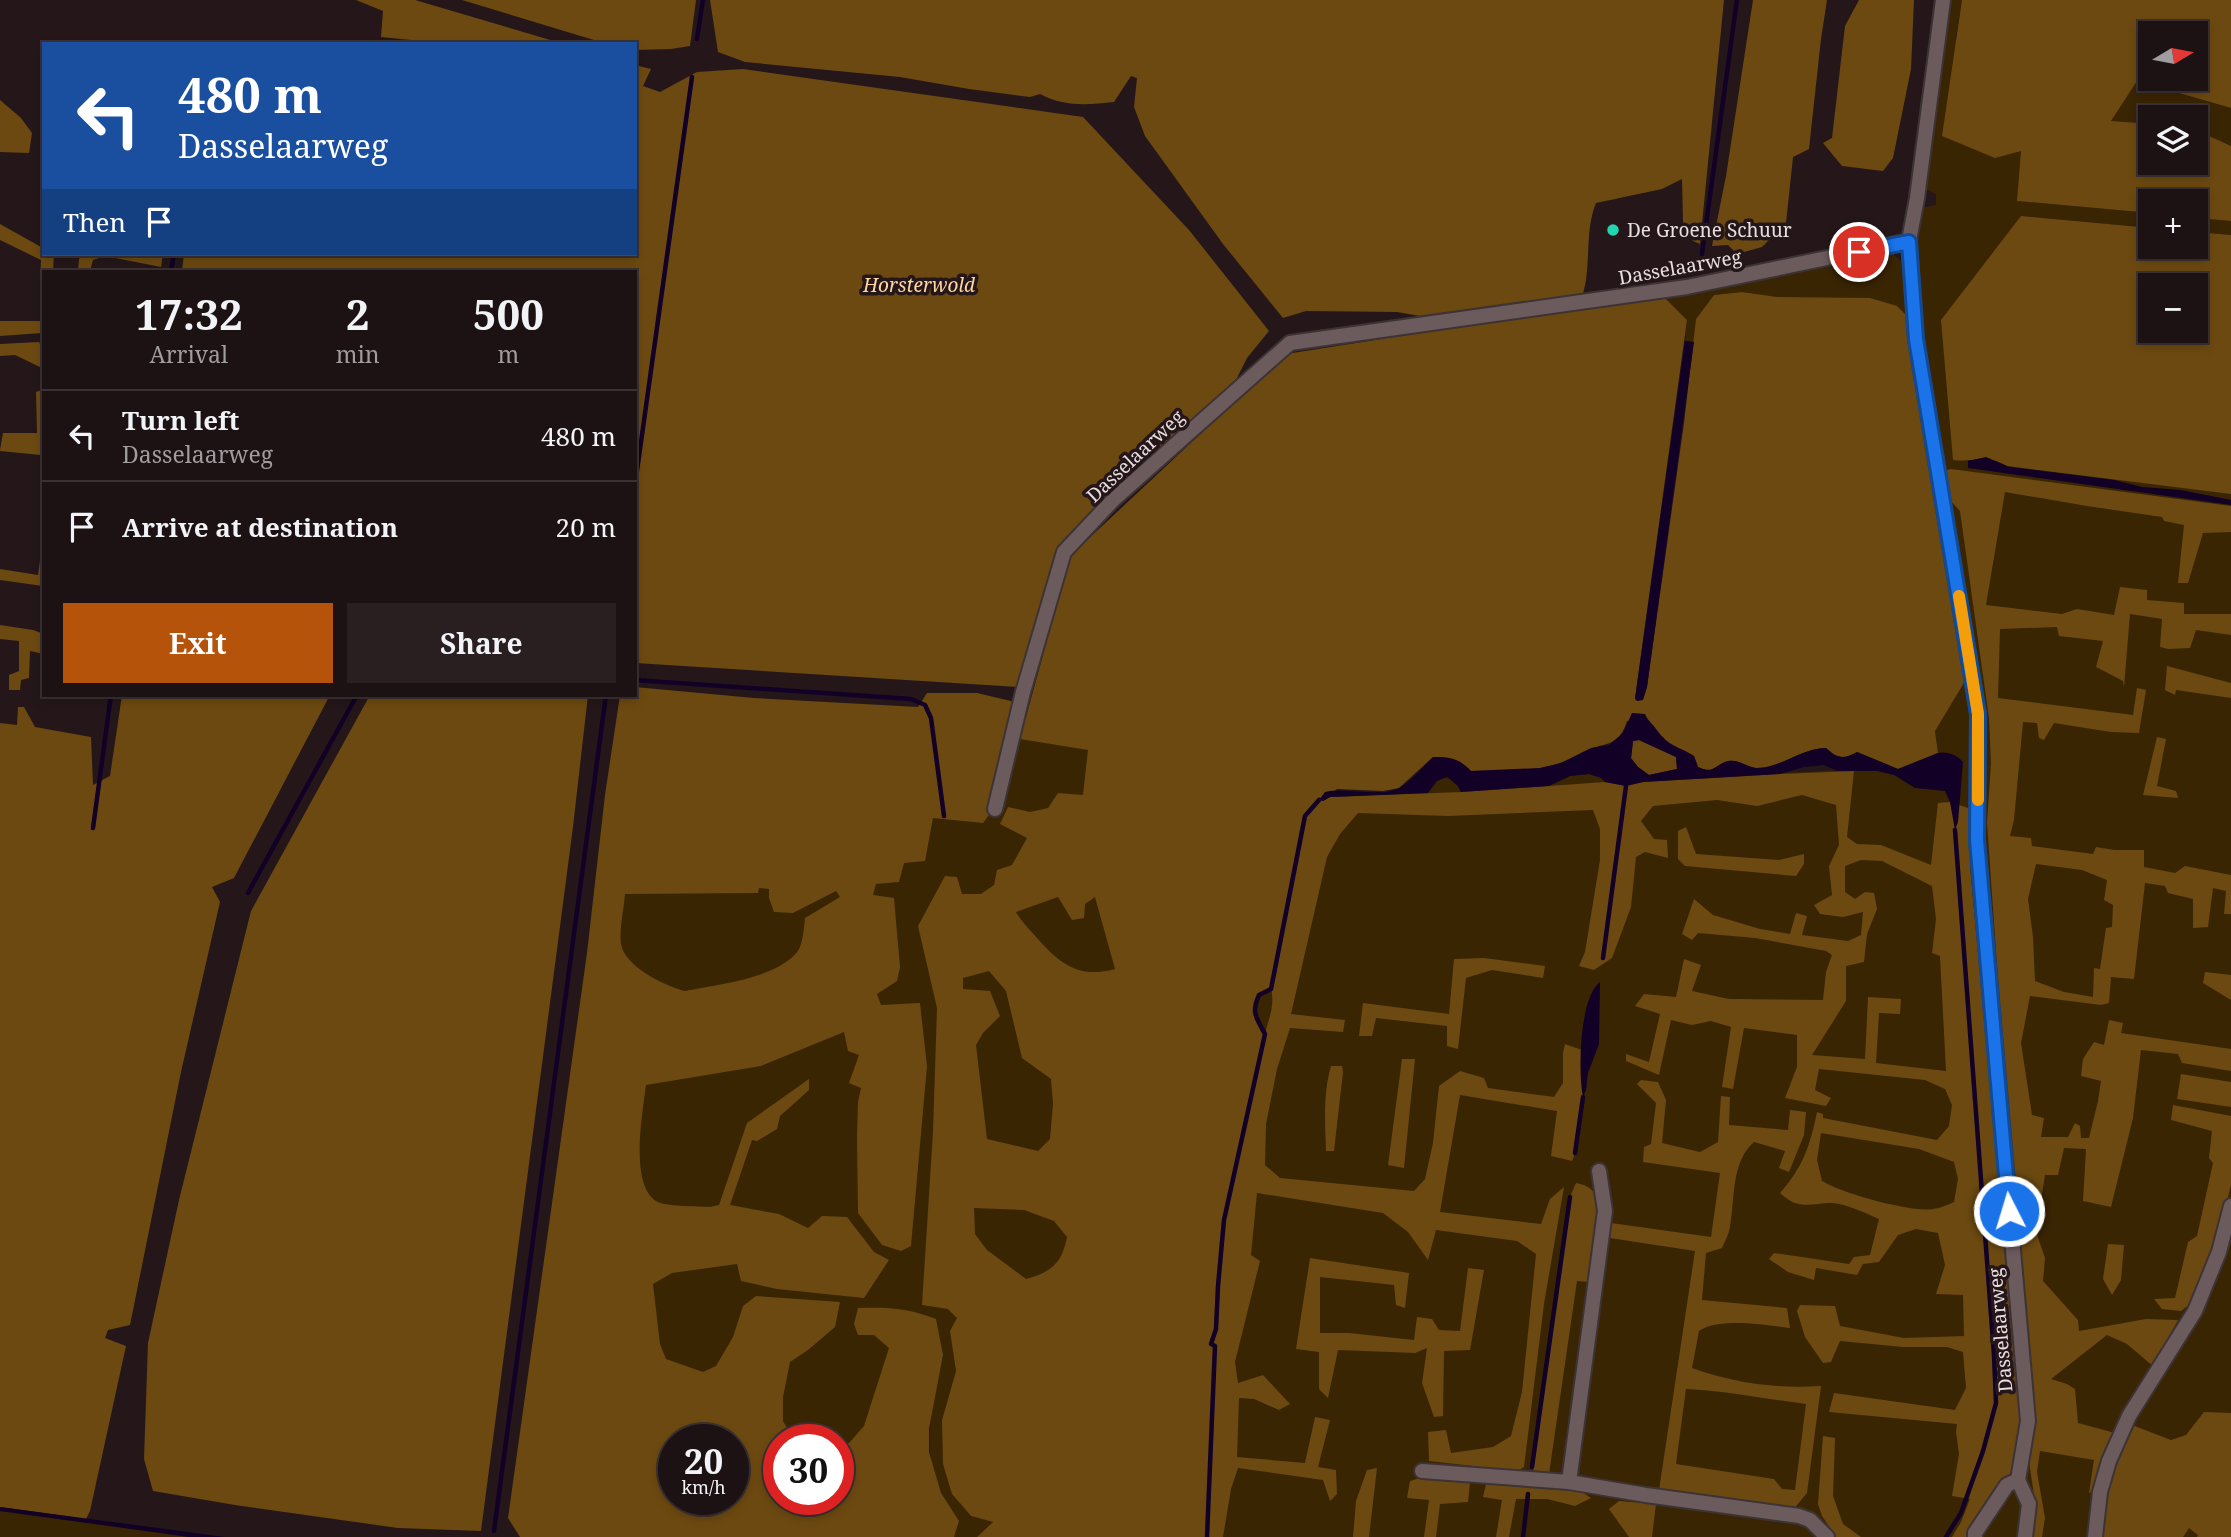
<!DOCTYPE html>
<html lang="en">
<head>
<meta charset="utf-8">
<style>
	:root { --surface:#1c1113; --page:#291f21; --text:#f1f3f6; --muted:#a09da0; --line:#3a3133; --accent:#b45309 }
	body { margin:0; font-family:"Noto Serif",serif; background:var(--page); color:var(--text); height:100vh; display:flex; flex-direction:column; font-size:26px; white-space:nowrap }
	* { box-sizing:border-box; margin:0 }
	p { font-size:23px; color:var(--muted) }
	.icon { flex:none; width:38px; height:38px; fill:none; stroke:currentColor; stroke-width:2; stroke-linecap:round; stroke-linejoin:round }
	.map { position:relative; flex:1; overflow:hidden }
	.sheet { position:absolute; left:42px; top:270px; width:595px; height:427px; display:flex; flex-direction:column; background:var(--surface); border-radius:0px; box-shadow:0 4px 10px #0003,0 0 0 2px var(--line) }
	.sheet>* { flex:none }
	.banner { position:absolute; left:42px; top:42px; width:595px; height:214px; border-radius:0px; box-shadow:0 4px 10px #0003,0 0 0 2px var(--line); background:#1a4fa0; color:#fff; overflow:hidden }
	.needle { width:46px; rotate:80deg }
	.buttons { position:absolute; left:2138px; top:21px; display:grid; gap:14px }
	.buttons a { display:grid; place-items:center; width:70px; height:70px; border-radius:0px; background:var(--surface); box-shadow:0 4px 10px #0003,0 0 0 2px var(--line); font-size:35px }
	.speed { position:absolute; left:658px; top:1424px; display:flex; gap:14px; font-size:35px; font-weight:700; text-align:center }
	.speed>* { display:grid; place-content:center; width:91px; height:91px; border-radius:50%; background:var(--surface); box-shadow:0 4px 10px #0003,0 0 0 2px var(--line); line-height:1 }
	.speed small { font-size:18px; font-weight:400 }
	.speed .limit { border:10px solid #d22; background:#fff; color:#111 }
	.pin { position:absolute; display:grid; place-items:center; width:60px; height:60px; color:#fff; margin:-30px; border:4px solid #fff; border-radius:50%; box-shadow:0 2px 7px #0007 }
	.me { position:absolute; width:77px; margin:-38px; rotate:355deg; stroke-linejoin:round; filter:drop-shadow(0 0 5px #0008) }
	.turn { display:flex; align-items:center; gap:24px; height:147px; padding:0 21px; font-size:32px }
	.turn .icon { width:91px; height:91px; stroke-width:2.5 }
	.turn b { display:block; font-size:49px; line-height:60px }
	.then { display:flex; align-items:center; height:66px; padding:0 21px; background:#0003; gap:14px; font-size:26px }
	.eta { display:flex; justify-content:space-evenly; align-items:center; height:119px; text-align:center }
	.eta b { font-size:42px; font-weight:700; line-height:49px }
	.cta { display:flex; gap:14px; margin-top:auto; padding:14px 21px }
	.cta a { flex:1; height:80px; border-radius:0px; background:var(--accent); color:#fff; font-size:28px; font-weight:700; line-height:80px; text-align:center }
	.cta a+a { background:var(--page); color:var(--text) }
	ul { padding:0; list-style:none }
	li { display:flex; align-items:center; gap:21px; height:91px; padding:0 21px; border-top:2px solid var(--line) }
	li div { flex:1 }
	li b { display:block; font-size:26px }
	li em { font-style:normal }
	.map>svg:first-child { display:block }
	.green { fill:#3a2503 }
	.forest { fill:#6c4910; fill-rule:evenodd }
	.water { fill:#120026; fill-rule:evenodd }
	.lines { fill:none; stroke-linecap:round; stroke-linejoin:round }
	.stream { stroke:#120026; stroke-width:4.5 }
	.minor-casing { stroke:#3d3335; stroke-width:18 }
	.minor { stroke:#6c5b5d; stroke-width:14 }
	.route-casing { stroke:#114b97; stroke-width:18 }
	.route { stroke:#1a73e8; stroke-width:12 }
	.slow { stroke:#f59e0b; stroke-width:12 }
	.poi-dot { fill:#23d5af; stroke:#251719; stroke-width:2.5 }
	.labels { text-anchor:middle; stroke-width:7; stroke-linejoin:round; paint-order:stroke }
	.poi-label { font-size:19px; fill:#e9dee0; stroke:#251719; text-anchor:start }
	.street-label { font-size:19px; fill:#e9dee0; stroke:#251719 }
	.park-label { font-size:19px; font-style:italic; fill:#ffd7a3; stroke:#251719 }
</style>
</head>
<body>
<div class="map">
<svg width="2231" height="1537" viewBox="0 0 2231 1537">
	<rect width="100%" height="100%" fill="#251719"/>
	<path class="green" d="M1949,0H1962L1956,38L2022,151L2018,201L2151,213V228L2021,216L1953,459L1968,461V465L2231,503V1537H1206L1267,1027L1265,1034C1256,1017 1251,1013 1259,995L1271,989L1273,997L1310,822L1447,777L1457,785L1553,784L1570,776L1589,774L1628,781L1881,768L1943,752L1938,753L1935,731L1943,462L1914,264L1921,208L1936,205V194L1924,188Z
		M2136,81L2231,108V146L2207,135L2196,133V117H2151V124L2110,122Z
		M2196,218L2231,221V235L2196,232Z
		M1882,251L1893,254L1901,261L1908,317L1742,292L1714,295L1696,319L1694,342L1685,341L1687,320L1662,295Z
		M2007,466L2231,493V500L2180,490L2142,487L2114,480Z
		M993,715L1043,725L1157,756L1067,1306L953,1351L956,1371L942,1420L952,1494L971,1516L993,1522L977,1537H953L959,1521C953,1512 945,1503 941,1494C919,1449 934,1401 943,1355L854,1462L838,1459V1440H733L629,1368L605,879Z
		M0,1511L163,1533L189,1537H0Z"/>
	<path class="forest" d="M356,0H415L564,44H421V41L381,37L383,11Z
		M462,0H696L690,46L671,49L635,50V44H607Z
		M710,0H1724L1700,244L1693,241L1683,222L1682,179L1662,189L1596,203C1584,232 1592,267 1582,297L1437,319L1397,312L1306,311L1283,318L1223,244L1145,136L1134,107L1137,78L1131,76L1114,102C1087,105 1065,107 1040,94L1030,97L969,89L900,77L745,62L718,52Z
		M1753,0H1827L1821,39L1809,149L1793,157L1786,223L1762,247L1737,254L1728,245L1712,246L1726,176Z
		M1859,0H1914L1911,69L1893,158L1883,171L1842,166L1823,143L1832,138L1845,26Z
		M1962,0H2231V108L2137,81L2111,121L2151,124V163H2196V133L2207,135L2231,146V221L2196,218V201H2151V213L2017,201L2021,151L1995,158L1942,136ZM2151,33H2196V79H2151Z
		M635,65L651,69L643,86L660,92L697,72L743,69L1083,117L1189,230L1269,331L1247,358L1235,382L1058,551L1019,687L635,663V271H182L184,254H635Z
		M0,100L21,118L32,133L29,153L0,152Z
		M2021,216L2151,228V247H2196V232L2231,235V494L2007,466C1981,452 1979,463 1953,460L1941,320ZM2151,285H2196V331H2151Z
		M0,224L41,247L44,243V254H54L53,271H44V286H40L41,260L0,240Z
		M83,254H163L161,267L105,256L93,260L90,271H78L79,259Z
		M1742,292L1777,297L1870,298L1897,306L1908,317L1965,681L1935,731L1938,753L1898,769L1857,752C1843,760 1837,758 1826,748C1801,748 1780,769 1755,768C1747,767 1738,759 1728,761C1714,765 1715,775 1698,767L1694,756C1687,752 1680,751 1673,747C1647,733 1667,720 1627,721C1619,745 1610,742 1590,749C1580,753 1570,760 1560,763C1532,773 1500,770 1471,771C1459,758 1450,757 1433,757L1399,788L1383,791L1337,789L1323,801L1330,797L1461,792L1605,782L1626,786L1643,782L1780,774L1854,771L1847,837L1857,844L1881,845L1931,865L1938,803L1950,802L1971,809L1970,867L2022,1424L2014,1473L1988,1501L1971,1524L1969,1537H1952L1961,1522L1970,1499L1952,1496L1959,1454L1956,1432L1957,1424L1829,1412L1834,1393L1955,1410L1966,1388L1963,1352L1947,1347H1903L1840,1341L1831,1362L1823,1363L1805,1337L1797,1311L1800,1305L1835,1306L1840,1326L1904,1338L1964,1336L1963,1295L1936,1294L1945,1265L1938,1233L1916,1229L1898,1235L1879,1262L1863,1264L1857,1275L1816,1268L1814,1280L1788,1272L1769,1259L1774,1253L1849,1264L1854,1257L1870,1255L1879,1219C1865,1213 1847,1204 1832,1203C1810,1203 1799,1211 1780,1193C1803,1167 1810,1146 1817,1112L1823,1114V1118L1937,1140L1949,1126L1952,1105L1945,1089L1925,1080L1819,1069L1815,1090L1831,1098L1826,1106L1785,1098L1797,1067V1035L1744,1028L1733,1089L1722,1087L1731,1027L1711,1021L1692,1025L1671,1020L1659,1075L1626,1061V1054L1649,1062L1660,1014L1635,1006L1644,994L1676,997L1684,959L1701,965L1692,991L1729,999L1823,1000L1826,972L1832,955L1826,951L1755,938L1698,933L1692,940L1682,934L1694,899L1713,915L1760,929L1790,934L1796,913L1807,916L1802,935L1848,941L1861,935L1863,912L1843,917L1820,914L1814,905L1832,895L1829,866L1839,845L1836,805L1802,795L1757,806L1717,800L1653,806L1641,821L1654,839L1667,840L1668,858L1645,852L1636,857L1631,907L1621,934L1612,958L1594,970L1579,966L1585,952L1600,860V829L1593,810L1448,816L1358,813L1340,834L1327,857L1291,1014L1345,1020L1343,1032L1290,1028L1277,1069L1266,1124L1265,1165L1280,1178L1414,1191L1425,1179L1433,1143L1439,1086L1460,1071L1484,1078L1488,1088L1554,1097L1563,1083V1053L1565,1044L1582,1050L1583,1097L1575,1153L1572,1161L1551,1156L1557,1111L1460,1095L1440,1212L1541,1224L1550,1199L1564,1187L1544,1304L1524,1467L1517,1471L1429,1461L1428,1432L1446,1430L1451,1453L1493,1447L1511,1436L1522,1392L1536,1254L1517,1241L1436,1230L1428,1260L1408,1232L1383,1213L1257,1193L1251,1255L1260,1261L1235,1362L1238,1383L1263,1375L1290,1404L1279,1410L1254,1399L1239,1398L1237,1457L1305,1463L1315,1417L1330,1420L1318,1467L1336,1470L1337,1494L1330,1501L1323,1480L1238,1468L1231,1489L1223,1537H977L993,1522L971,1516L952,1494L943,1464L942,1420L956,1371L950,1331L957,1318L948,1309L922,1305L933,1132L937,1008L918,926L945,876L957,877L962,894H981L994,885L997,870L1012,865L1027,838L1000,824L1008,807L1030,812L1048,808L1058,793L1083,795L1088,750L1020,739L1070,556L1286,354L1662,295L1687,320L1635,698L1637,701L1643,699L1647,687L1684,423L1696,319L1714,295ZM1861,860L1882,861L1932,886L1936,919L1932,953L1940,956L1946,1071L1876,1063L1879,1013L1900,1014L1901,999L1868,997L1865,1059L1812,1055L1846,1001V966L1864,962L1867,934L1877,909L1874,893L1865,892L1855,899L1845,892V866ZM1058,897L1072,920L1084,918L1085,904L1095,897L1115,969C1079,979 1060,964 1037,938C1030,930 1021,921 1016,912ZM989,971L1006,991L1022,1058L1051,1079L1053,1104L1050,1139L1038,1151L987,1139L976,1045L983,1033L1000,1016L990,991L963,989V978ZM1271,989C1275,1005 1269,1019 1265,1033C1255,1018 1252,1012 1259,995ZM1821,1133L1919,1149L1954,1162L1958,1179L1954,1202C1948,1205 1940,1208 1933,1209C1912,1213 1841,1193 1822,1181L1817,1160ZM974,1208L1024,1210L1054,1221L1067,1237C1062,1263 1052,1272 1026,1279L987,1250L975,1234Z
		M0,321H44L42,333L0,336Z
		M39,342L44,351V372L42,368L15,355L0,356V344Z
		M44,389V466L41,455L0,451V450L3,433H37L36,392Z
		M1951,469L2231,506V532L2203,533L2188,583H2178L2184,525L2164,521L2162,517L2087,506L2005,492L1986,605L2062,614L2077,609L2114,615L2120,587L2147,590V600L2184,603V614H2231V635L2196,630L2190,648L2168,649L2160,647L2162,619L2130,614L2124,687L2123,681L2096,667L2103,641L2059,636L2057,627L2000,629L1998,698L2133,715L2137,688L2146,690L2139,733L2111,732L2054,723L2044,740L2039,738L2037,723L2023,722L2014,820L2010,836L2031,838L2032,846L2093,854L2096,847L2114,850H2144V867L2175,873L2185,866L2231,875V914H2224L2226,891L2213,888L2208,927L2193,928V899L2168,893L2165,886L2145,883L2134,979L2111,977L2109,1003L2101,1005L2030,996L2021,1043L2032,1115L2044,1118L2041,1137H2068L2075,1123L2080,1126L2081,1138H2089L2098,1101L2101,1081L2081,1076L2083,1059L2094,1042L2104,1045L2109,1020L2123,1023L2121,1033L2231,1049V1071L2182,1063L2178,1054L2141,1050L2133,1118L2111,1207L2083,1201L2086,1149L2064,1148L2058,1175H2045L2036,1232L2045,1258L2043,1281L2078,1320L2079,1331L2146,1319L2178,1320L2153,1366L2127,1344L2107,1335L2051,1379L2067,1384L2075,1389L2078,1423L2115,1433L2097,1490L2089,1493L2094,1460L2040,1451L2037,1472L2045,1518L2042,1537H2032L2036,1508L2029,1462L2034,1426L2007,1108L1987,823L1991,763L1989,718L1960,511L1950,500L1944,471ZM2036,864L2082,870L2107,880L2104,900L2113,905L2112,927L2106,928L2100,969L2094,968L2093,997L2064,992L2035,981L2033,937L2028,899Z
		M44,532L43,586L0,580V569L38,575Z
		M0,625L33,630L44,634V654L30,651L29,678L21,680L20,690H9V675L19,671V641L0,639Z
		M2167,666L2231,683V698L2176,690L2175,695L2165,690Z
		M635,687L754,698L918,707L927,693H977L1015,702L992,811L983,823L933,818L925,861L904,863L899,882L876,884L873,895L894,898L900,967L897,981L877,994L881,1005L920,1003L927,1066L911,1246L901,1251L882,1245L858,1213L857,1136L858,1102L861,1088L849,1083L859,1055L848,1051L844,1032L761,1066L646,1085C643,1111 629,1184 656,1201C665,1207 698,1206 710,1207L719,1205L747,1123L809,1079V1090L780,1116L777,1129L757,1141L752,1140L730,1205L779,1214L808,1228L822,1216L847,1217L874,1252L889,1260L864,1298L777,1289L741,1281L737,1264L672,1273L653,1284L660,1344L666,1359L703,1372L716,1366L733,1337L743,1306L756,1296L840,1302L835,1327L808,1350L790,1362L783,1397V1421L792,1437L829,1440H779V1500H838V1442L849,1443L864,1426L889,1348L874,1335H858L854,1324L858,1308C888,1307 908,1308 936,1319L943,1355L929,1429V1452L941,1493L959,1521L954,1537H520L508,1518L587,953L605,795L620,695H635ZM759,888L769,889V898L774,912L793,913L836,891L840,897L805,918C804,928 803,943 798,951C776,979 718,984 685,991C665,986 625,967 621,944C619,929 624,909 625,894L758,893ZM674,1440H733V1500H674Z
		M122,695H330L234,878L212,887L220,902L181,1072L130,1325L108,1330L105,1338L126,1346L90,1511L86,1519L0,1507V723L17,725L18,707H24L35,727L91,737L93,785L110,776Z
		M370,695H588L573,827L481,1531L398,1528L235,1505L153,1491L144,1459L148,1343L179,1200L251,911Z
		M2157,737L2166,739L2157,786L2176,791L2178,798L2143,795Z
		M1639,740L1676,757L1677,769L1649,775L1638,767L1631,759L1633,741Z
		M1686,827L1696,854L1779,860L1804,854V864L1796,876L1685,866L1678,859V831Z
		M1484,958L1545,966L1543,978L1492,970L1466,978L1458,1049L1447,1046V1026L1376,1018L1372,1036H1359L1363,1003L1449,1014L1454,959Z
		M2205,972L2231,975V1000L2203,983Z
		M1402,1059H1415L1404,1168L1388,1165Z
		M1331,1066H1342L1343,1072L1334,1151H1326C1325,1123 1323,1093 1331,1066Z
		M2181,1074L2231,1082V1107L2177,1099Z
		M1641,1080L1658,1082L1666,1100L1662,1143L1700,1152L1718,1142L1721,1096L1730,1097L1729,1125L1788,1130L1790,1110L1806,1112L1804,1135L1789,1172L1779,1168L1785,1151L1754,1142C1731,1162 1735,1199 1730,1227C1729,1234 1725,1241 1722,1248L1706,1253L1702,1300L1787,1308L1790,1328C1767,1325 1718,1317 1699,1331L1692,1368C1734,1383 1776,1389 1821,1386L1807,1493L1793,1510L1659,1490L1695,1251L1610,1238L1611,1223L1711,1237L1720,1173L1643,1162L1644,1147L1651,1144L1656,1103L1637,1084ZM1686,1389C1727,1391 1766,1399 1806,1404L1795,1490L1782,1489L1774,1479L1676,1464Z
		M2173,1105L2231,1116V1185L2219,1232L2190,1304L2181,1311L2162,1309L2154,1299L2175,1298L2188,1242L2197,1236L2213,1163L2209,1158L2212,1131L2171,1120Z
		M1576,1183C1590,1186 1595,1190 1598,1204L1588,1282L1577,1281L1549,1474L1535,1472L1532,1467L1570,1197Z
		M2108,1244L2124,1245L2121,1280L2112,1295L2103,1279Z
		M1310,1258L1409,1273L1405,1308L1396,1305L1394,1285L1320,1277V1333H1349L1414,1340L1417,1317L1432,1319L1439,1330L1460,1331L1468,1268L1484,1270L1470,1350L1444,1351L1443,1416L1434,1417L1422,1383L1427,1348L1415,1353L1338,1350L1328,1398L1319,1389V1352L1296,1349Z
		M2204,1412L2231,1413V1537H2197L2198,1535L2189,1528L2183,1537H2101L2109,1479L2132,1425L2171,1440L2186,1435Z
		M1823,1436L1835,1438L1833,1496L1843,1524L1861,1537H1836L1822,1516L1818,1504Z
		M1377,1468L1369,1537H1353L1356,1501L1367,1470Z
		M1427,1476L1470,1483L1468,1502L1440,1504L1436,1537H1424L1429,1500L1407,1498L1410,1481Z
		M1497,1481L1582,1492L1591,1498L1575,1506L1547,1499H1516L1509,1537H1496L1502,1500L1483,1497L1486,1484Z
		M1619,1501L1656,1504L1652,1537H1629L1609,1509Z"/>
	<path class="water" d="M1685,341L1694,342L1647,687L1643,700L1637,701L1635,699Z
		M1986,457L2009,467L2114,480L2142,487L2180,490L2231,500V505L1968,468V461Z
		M1632,713L1645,714C1648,721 1652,723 1656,729C1670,748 1677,745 1694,756L1698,767C1715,775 1714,764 1729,761C1738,759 1747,767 1756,768C1780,769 1801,748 1826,748C1837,758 1843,760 1857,752L1898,769L1938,753C1948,751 1957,755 1963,762L1958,822L1955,830L1950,802L1945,791L1915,788L1894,775L1877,771H1837L1824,765L1804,767L1780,774L1643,782L1626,786L1605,782L1601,778L1589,774L1570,776L1549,786L1461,792L1457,785L1447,777L1437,781L1428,793L1330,797L1323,801L1319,800L1325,792C1347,787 1380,798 1399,788C1409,783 1424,766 1433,757C1450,757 1459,759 1471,771L1540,768L1561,763L1591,748L1609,745L1623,733ZM1639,740L1676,757L1677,769L1649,775L1638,767L1631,758L1633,741Z
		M1600,982L1599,1044L1588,1073L1586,1090L1583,1097C1578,1072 1579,998 1600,982Z
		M0,1507L225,1537H189L0,1511Z"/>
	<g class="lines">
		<path class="stream" d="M697,39L703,0
			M1702,254L1737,0
			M171,271L174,254
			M635,485L692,77
			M635,680L911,699L925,705L931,718L944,816
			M93,828L111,695
			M248,893L357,695
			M1603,958L1626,786
			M1575,1153L1583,1097
			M1532,1467L1570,1197
			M494,1531L606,695
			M1207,1537L1215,1346L1211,1344L1216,1329L1218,1286L1224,1220L1265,1034C1256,1017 1251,1013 1259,995L1271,989L1305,816L1319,800
			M1523,1537L1528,1494
			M1946,1537L1961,1513L1983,1451L1996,1403L1994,1355L1955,830"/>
		<g class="minor-casing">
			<path id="minor" d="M1943,0L1917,198L1909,241L1916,339L1978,714L1977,840L2028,1421L2018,1480
				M995,809L1023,692L1064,552L1113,500L1290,343L1687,287L1909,241
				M1422,1471L1569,1482L1646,1495L1799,1516L1810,1520L1827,1537
				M2018,1480L2029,1504L2025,1537
				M1569,1482L1605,1211L1599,1171
				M1975,1537V1533L2007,1485L2018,1480
				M2095,1537L2100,1492L2109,1461L2129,1416L2195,1311L2219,1252L2231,1206"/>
		</g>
		<use href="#minor" class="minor"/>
	</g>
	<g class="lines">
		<g class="route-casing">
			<path id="route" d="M1859,252L1909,242L1916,339L1978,714L1977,840L2009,1211"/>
		</g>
		<use href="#route" class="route"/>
		<path class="slow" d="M1959,596L1978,714V800"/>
	</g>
	<circle class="poi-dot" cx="1613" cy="230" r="7"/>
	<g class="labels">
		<g class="poi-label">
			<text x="1627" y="237">De Groene Schuur</text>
		</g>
		<g class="street-label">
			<text transform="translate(1680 267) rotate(-10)" y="7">Dasselaarweg</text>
			<text transform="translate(1135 456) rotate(-43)" y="7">Dasselaarweg</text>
			<text transform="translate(2000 1330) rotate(-95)" y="7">Dasselaarweg</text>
		</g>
		<g class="park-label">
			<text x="919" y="292">Horsterwold</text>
		</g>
	</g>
</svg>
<div class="buttons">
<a><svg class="needle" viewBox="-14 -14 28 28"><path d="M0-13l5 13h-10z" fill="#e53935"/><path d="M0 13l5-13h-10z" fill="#a09da0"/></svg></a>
<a><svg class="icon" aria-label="layers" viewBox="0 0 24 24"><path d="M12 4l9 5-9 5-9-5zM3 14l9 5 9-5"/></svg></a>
<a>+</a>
<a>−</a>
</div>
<div class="speed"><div>20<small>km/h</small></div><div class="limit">30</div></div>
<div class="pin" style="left:1859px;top:252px;background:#d93025"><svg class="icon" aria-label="arrive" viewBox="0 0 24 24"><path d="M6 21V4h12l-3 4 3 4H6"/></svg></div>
<svg class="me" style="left:2009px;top:1211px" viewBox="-20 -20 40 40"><circle r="17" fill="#1a73e8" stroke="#fff" stroke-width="3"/><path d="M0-11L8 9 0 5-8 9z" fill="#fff"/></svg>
<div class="banner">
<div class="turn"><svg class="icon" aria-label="left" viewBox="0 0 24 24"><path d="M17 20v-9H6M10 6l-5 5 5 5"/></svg><div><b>480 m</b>Dasselaarweg</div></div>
<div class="then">Then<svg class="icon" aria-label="arrive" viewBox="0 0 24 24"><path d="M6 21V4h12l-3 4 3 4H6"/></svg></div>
</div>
<section class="sheet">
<div class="eta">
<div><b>17:32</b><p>Arrival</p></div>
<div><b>2</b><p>min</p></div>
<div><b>500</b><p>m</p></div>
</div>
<ul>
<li><svg class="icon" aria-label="left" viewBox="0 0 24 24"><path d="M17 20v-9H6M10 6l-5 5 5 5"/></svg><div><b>Turn left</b><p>Dasselaarweg</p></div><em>480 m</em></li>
<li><svg class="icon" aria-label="arrive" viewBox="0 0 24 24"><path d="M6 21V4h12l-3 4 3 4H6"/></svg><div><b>Arrive at destination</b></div><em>20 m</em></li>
</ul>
<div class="cta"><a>Exit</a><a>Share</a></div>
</section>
</div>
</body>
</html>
